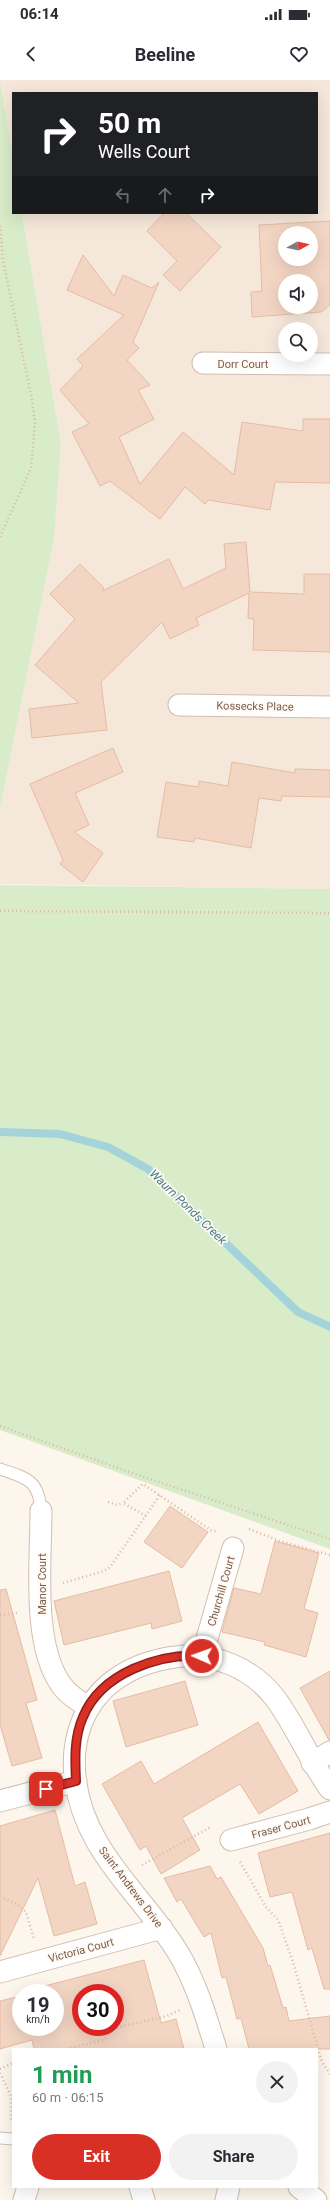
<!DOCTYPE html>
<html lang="en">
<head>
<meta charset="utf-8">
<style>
	:root { --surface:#fff; --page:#f2f2f3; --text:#2b2b33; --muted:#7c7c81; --accent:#d93025 }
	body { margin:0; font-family:Roboto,sans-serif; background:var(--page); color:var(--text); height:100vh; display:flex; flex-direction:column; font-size:15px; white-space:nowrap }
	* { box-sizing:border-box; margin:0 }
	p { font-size:13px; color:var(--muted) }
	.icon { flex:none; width:22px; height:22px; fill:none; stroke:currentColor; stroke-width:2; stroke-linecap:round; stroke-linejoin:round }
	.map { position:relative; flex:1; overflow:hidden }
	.details { position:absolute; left:12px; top:1968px; width:306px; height:140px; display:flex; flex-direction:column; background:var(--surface); border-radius:0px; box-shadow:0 4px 16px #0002 }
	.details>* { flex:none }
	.banner { position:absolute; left:12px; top:12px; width:306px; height:122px; border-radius:0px; box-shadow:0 4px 16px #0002; background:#202124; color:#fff; overflow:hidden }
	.needle { width:26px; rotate:82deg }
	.fabs { position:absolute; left:278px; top:146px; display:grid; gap:8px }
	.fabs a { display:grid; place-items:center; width:40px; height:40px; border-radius:50%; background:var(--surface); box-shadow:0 4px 16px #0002; font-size:20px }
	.speed { position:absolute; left:12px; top:1904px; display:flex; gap:8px; font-size:20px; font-weight:700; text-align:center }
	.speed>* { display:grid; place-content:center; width:52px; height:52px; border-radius:50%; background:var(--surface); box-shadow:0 4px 16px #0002; line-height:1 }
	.speed small { font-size:10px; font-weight:400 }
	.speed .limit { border:6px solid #d22; background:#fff; color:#111 }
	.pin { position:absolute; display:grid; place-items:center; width:34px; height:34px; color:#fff; margin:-17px; border-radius:8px; box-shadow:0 2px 6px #0006 }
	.me { position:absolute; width:44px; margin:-22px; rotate:272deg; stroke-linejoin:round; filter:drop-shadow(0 0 3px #0008) }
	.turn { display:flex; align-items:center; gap:14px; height:84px; padding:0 20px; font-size:18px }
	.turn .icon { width:52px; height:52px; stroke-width:2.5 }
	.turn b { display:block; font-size:28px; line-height:34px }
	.lanes { display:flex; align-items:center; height:38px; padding:0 20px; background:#0003; justify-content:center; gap:20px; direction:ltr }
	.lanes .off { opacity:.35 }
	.round { display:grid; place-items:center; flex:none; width:42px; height:42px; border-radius:21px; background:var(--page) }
	.summary { display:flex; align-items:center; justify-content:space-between; height:68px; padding:0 20px }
	h1 { font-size:24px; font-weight:700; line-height:30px; color:#1e9e55 }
	.primary-button { display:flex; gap:8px; margin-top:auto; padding:8px 20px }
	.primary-button a { flex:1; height:46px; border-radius:24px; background:var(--accent); color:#fff; font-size:16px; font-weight:700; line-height:46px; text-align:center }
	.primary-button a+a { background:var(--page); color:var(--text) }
	.status { display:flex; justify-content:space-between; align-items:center; height:28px; padding:0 20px; background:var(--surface); direction:ltr }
	.status svg { height:11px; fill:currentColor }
	header { display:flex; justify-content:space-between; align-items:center; height:52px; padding:0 20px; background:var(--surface); font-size:18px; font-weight:700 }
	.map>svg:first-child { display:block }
	.residential { fill:#f5e8da; fill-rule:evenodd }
	.green { fill:#d8ecc9 }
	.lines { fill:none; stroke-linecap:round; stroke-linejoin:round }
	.stream { stroke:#a5d3da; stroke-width:8 }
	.building { fill:#f3d5c3; stroke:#e6bba3; fill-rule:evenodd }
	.service-casing { stroke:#d1beb0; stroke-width:13 }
	.minor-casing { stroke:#d1beb0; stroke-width:23 }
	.path { stroke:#d9b8a5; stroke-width:2.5; stroke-dasharray:1 3; stroke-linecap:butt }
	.service { stroke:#fff; stroke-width:11 }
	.minor { stroke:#fff; stroke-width:21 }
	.route-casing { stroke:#8d1f18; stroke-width:10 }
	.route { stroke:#d93025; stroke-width:7 }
	.labels { text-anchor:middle; stroke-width:3.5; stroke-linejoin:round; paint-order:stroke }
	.street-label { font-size:11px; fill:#7a5c4d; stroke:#fffaf3 }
	.water-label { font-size:12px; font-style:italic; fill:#437c86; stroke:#fffaf3 }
</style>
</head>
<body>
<div class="status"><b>06:14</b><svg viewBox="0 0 49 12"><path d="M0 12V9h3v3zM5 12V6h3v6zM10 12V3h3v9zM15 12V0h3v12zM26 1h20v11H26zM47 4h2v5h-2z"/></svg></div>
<header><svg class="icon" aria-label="back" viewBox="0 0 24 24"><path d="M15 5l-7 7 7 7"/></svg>Beeline<svg class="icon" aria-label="heart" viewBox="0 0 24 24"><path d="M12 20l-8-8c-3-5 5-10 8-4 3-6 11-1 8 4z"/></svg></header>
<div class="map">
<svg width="330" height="2120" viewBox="0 0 330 2120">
	<rect width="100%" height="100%" fill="#fdf6ec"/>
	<path class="residential" d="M0,0H330V809L0,804V728L54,459L61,364L22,133H317V13H13V76ZM285,153H311V179H285ZM285,201H311V227H285ZM285,249H311V275H285Z"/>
	<path class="green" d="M0,0L13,76V133H22L61,364L54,459L0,728Z
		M0,805L330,809V1469L0,1350Z"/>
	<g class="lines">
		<path class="stream" d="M0,1052L60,1054L108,1067L148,1089L298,1232L330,1247"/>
	</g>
	<path class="building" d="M164,133H186L221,167L180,211L163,195L177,181L147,151Z
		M330,141V225L321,232L252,237L251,212L262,211L259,145ZM285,153H311V179H285ZM285,201H311V227H285Z
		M83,175L114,216L123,195L152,208L159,202L133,262L139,268L127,280L150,305L138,310L154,339L119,357L140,404L183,352L234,395L242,342L303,351V339H330V403L275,402L270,430L208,420L205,424L185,407L160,439L110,401L100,406L72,352L89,344L60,310L83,286L77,279L124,235L67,210Z
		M246,462L250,512L304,514V494H330V572L253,570L254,539L248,538L249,513L196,538L199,545L170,559L162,542L101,602L107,650L32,658L29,629L79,623L35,585L75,539L50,514L80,484L104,508L102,511L169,479L183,509L226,488L224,464Z
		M113,668L123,692L75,713L89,745L74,752L103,773L83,802L60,784L63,780L30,704Z
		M232,682L295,693V689L330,690V717L282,716L281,721L259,718L251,768L195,758L194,762L157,757L166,702L198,707L199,701L228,706Z
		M170,1426L208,1452L182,1488L144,1462Z
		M275,1461L319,1473L304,1529L318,1533L306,1577L264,1565L265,1562L222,1552L234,1508L261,1514Z
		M169,1491L182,1541L152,1549L151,1543L64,1565L54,1521Z
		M6,1509L37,1620L26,1623L42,1678L12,1686L0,1645V1510Z
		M330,1591V1660H329L300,1608Z
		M185,1601L198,1645L126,1667L113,1621Z
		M258,1642L298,1711L259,1734L240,1704L182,1738L200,1770L161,1794L146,1766L140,1770L102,1704L141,1681L154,1704Z
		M55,1730L75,1806L85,1802L97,1844L54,1856L38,1798L0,1876V1746Z
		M330,1753V1909H324L312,1868L308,1870L292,1812L270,1817L258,1773Z
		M210,1786L217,1799L221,1797L263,1868L268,1886L270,1885L283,1928L286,1927L289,1941L330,1936V1969H249L241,1938L237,1939L226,1897L222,1898L211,1853L204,1857L181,1819L177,1822L164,1798Z
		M144,1880L161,1943L176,1939L184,1969H34L32,1960L0,1969V1921L21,1916V1947H55V1913H35L42,1911L41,1907ZM81,1913H115V1947H81Z"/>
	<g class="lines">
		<g class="service-casing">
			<path id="service" d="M0,1389C27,1398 39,1400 41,1431
				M0,2058L13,2059"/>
		</g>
		<g class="minor-casing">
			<path id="minor" d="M203,283L330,284
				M179,625L330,627
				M41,1431C41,1480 32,1562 60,1603C67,1614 77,1620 88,1627
				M202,1576L233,1468
				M312,1683L330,1672
				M0,1721L76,1701
				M231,1760L309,1739L330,1732
				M0,1892L162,1848
				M216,1969C206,1936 196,1903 179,1874C155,1834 120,1802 97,1762C51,1682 74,1591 175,1577C212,1571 252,1588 275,1618C296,1646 309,1680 330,1709
				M140,2107L144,2120
				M299,2107L316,2120
				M24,2120L28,2107
				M226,2120L229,2107"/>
		</g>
		<path class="path" d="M0,146L3,180L32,320L35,343L31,388L0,457
			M0,831L330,833
			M0,1346L138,1395L330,1459
			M108,1422L117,1425L123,1423
			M146,1436L123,1423L143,1404L212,1451H218
			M249,1449L280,1461L330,1475
			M63,1503L104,1491L110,1487L160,1415
			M0,1535L17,1533
			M240,1782L266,1827L278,1840L292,1879L322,1982L330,1994
			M142,1785L211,1747
			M4,1818L18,1825L26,1832L34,1859
			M67,1969L103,1960L115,1948L167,1936L180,1930
			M0,1989L13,1983
			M0,1993L11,2016V2040"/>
		<use href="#service" class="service"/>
		<use href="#minor" class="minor"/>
	</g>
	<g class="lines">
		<g class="route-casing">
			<path id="route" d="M46,1709L76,1701C75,1679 74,1657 83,1637C101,1593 159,1573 202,1576"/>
		</g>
		<use href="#route" class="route"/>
	</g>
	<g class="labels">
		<g class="street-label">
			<text x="243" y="288">Dorr Court</text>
			<text transform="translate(255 626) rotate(1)" y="4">Kossecks Place</text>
			<text transform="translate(42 1504) rotate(-90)" y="4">Manor Court</text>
			<text transform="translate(221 1511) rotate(-74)" y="4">Churchill Court</text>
			<text transform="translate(281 1747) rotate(-15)" y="4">Fraser Court</text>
			<text transform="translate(131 1807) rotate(53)" y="4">Saint Andrews Drive</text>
			<text transform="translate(81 1870) rotate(-15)" y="4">Victoria Court</text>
		</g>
		<g class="water-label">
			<text transform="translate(188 1127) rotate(44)" y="4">Waurn Ponds Creek</text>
		</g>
	</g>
</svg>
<div class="fabs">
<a><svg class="needle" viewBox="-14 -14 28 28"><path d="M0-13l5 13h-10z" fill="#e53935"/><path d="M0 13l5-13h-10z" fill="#7c7c81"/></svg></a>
<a><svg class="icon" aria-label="sound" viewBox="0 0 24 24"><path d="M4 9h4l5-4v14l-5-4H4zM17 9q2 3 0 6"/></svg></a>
<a><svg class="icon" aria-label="search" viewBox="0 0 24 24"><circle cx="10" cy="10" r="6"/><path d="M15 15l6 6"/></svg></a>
</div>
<div class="speed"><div>19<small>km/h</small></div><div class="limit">30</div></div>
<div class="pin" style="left:46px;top:1709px;background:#d93025"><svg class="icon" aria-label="arrive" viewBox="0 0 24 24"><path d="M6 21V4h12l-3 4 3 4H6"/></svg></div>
<svg class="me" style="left:202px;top:1576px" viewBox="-20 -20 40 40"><circle r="17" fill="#d93025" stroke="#fff" stroke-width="3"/><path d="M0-11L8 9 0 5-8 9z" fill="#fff"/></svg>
<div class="banner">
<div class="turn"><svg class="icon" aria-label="right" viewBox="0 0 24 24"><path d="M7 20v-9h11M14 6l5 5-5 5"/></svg><div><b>50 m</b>Wells Court</div></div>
<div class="lanes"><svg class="icon off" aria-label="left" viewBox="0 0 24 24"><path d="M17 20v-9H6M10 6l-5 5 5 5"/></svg><svg class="icon off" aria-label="ahead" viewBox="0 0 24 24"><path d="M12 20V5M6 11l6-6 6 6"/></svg><svg class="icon" aria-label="right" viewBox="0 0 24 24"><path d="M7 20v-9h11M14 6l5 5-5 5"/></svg></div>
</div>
<section class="details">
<div class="summary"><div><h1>1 min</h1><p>60 m · 06:15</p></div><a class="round"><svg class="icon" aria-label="close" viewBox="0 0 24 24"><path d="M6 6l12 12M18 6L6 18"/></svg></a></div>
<div class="primary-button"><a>Exit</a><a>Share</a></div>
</section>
</div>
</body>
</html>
